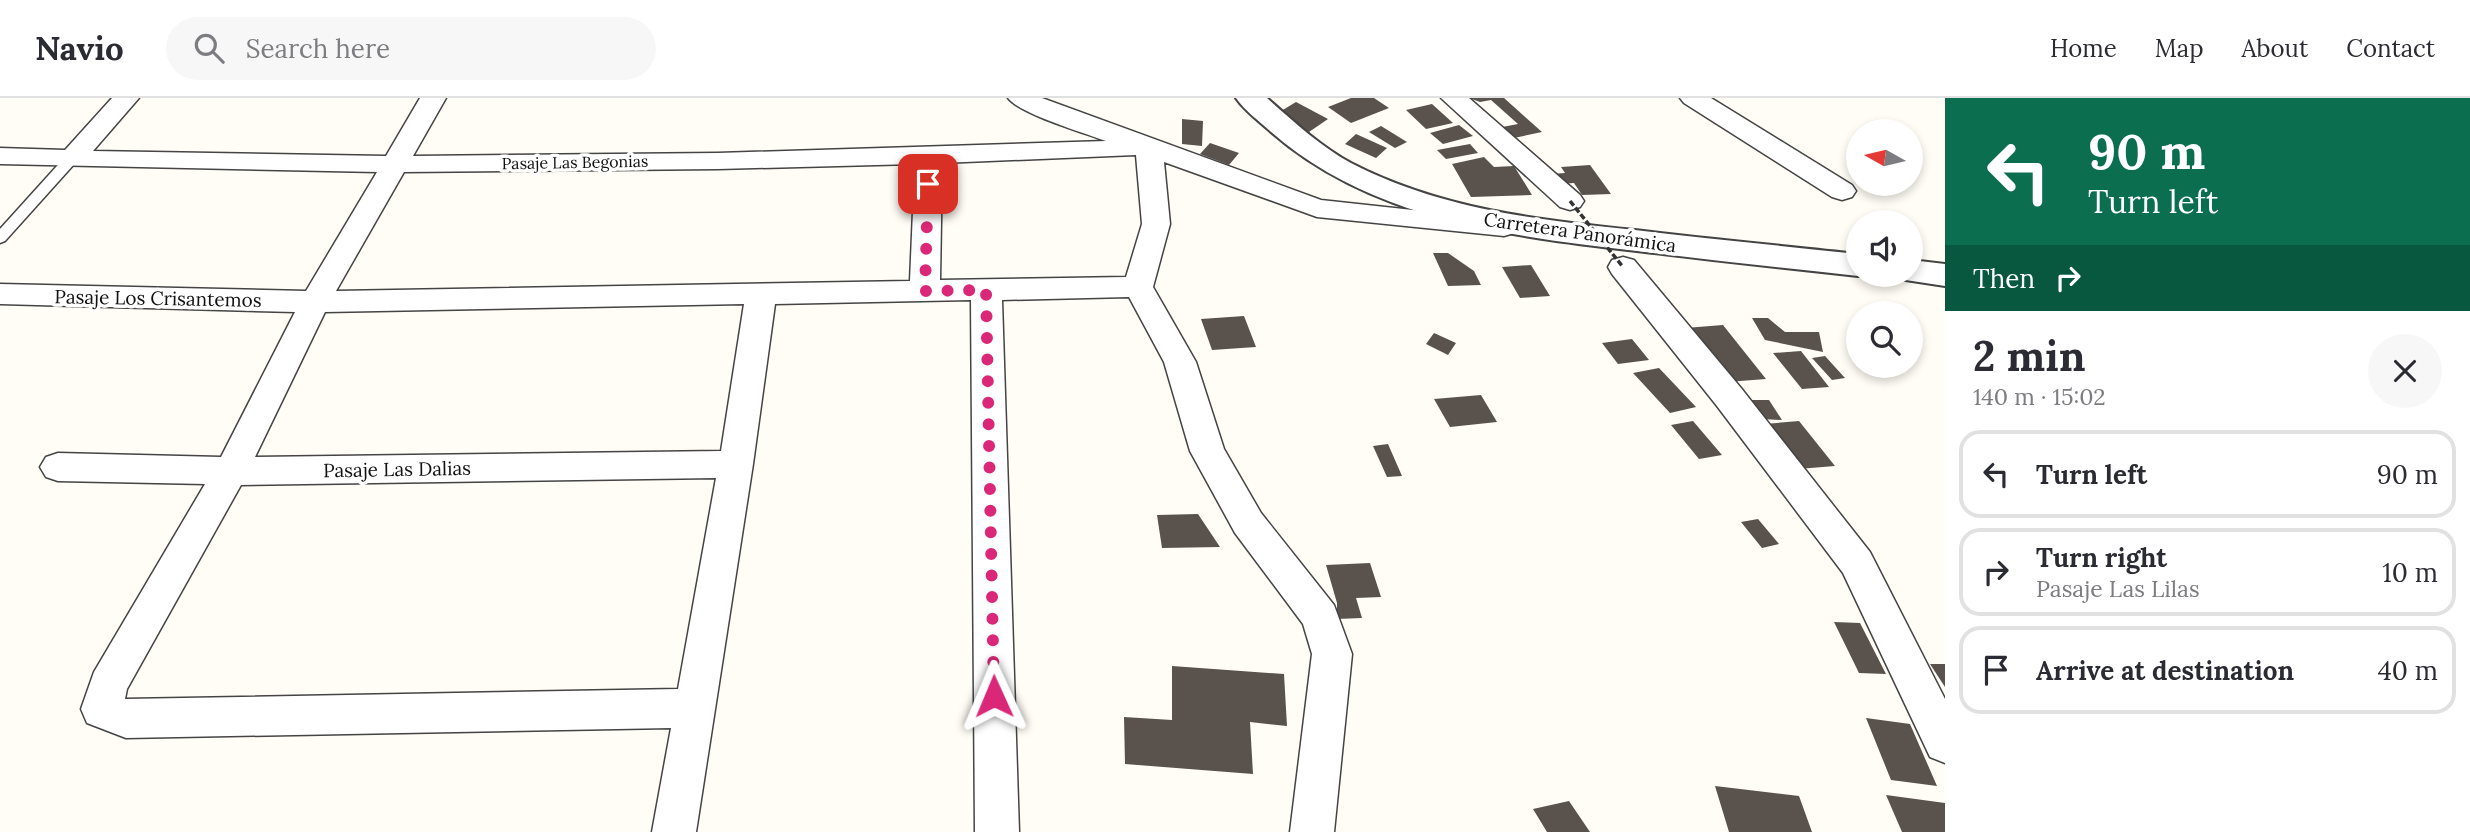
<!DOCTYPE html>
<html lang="en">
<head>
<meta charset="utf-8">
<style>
	:root { --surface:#fff; --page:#f7f7f7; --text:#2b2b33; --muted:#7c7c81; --line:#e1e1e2 }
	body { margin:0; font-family:Lora,serif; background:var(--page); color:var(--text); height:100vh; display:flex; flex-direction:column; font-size:26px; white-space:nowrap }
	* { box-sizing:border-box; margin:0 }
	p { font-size:23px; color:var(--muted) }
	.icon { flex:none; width:38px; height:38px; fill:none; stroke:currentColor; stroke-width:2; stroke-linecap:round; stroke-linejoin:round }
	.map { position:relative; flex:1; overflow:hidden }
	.sheet { display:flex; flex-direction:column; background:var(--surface); width:525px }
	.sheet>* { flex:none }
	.hud { background:#0b6e4f; color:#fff; overflow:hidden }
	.needle { width:46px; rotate:278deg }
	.controls { position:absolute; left:1846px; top:21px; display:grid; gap:14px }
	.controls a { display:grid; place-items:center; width:77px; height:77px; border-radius:50%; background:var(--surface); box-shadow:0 4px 10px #0003; font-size:35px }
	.pin { position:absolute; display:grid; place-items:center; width:60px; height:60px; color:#fff; margin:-30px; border-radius:14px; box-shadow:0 4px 10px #0006 }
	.me { position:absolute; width:77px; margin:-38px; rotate:359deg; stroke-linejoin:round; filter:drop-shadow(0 0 5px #0008) }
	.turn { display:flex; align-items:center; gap:24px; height:147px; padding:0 28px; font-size:32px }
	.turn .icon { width:91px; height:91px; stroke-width:2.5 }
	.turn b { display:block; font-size:49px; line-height:60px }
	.then { display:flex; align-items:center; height:66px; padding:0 28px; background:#0003; gap:14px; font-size:26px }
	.round { display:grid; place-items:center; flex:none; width:74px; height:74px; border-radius:37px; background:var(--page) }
	.summary { display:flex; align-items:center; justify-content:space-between; height:119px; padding:0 28px }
	h1 { font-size:42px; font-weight:700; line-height:52px }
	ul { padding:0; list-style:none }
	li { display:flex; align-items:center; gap:21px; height:88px; margin:0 14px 10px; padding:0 14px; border:4px solid var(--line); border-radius:21px }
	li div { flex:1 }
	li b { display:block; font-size:26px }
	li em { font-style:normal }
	header { display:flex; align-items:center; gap:42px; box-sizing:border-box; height:98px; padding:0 35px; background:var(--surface); border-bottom:2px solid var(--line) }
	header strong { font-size:33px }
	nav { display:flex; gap:38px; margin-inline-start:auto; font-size:24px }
	.search { width:490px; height:63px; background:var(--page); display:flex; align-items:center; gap:18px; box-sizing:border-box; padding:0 24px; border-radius:38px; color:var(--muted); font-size:26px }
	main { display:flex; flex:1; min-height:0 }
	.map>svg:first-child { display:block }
	.building { fill:#5a524d }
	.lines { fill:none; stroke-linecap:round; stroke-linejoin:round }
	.service-casing { stroke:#444; stroke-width:3 }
	.minor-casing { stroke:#444; stroke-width:3 }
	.tertiary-casing { stroke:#444; stroke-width:4 }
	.service { fill:#fff; fill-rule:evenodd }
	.minor { fill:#fff; fill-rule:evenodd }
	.tertiary { fill:#fff; fill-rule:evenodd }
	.path-bridge { stroke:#333; stroke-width:3.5; stroke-dasharray:6 2.5; stroke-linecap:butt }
	.route { stroke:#db2777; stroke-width:12; stroke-dasharray:0 21.6 }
	.labels { text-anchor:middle; stroke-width:7; stroke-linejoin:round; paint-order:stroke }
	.far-street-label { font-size:16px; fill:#111; stroke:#fff }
	.street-label { font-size:19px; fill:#111; stroke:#fff }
</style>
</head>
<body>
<header>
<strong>Navio</strong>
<div class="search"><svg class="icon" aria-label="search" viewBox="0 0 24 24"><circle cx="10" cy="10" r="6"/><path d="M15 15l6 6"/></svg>Search here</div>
<nav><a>Home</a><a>Map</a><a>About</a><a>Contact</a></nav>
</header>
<main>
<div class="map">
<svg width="1945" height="734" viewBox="0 0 1945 734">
	<rect width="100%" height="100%" fill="#fffdf5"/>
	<path class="building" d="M1351,0H1374L1389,10L1351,25L1328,9Z
		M1469,0H1504L1542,34L1509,41L1497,30L1518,26L1491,2L1480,4Z
		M1296,4L1328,21L1309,34L1276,16Z
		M1432,6L1453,25L1426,31L1406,12Z
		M1182,21L1203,23L1202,48L1182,46Z
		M1459,27L1473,38L1443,46L1430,35Z
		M1381,28L1407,44L1395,50L1369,34Z
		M1356,36L1387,50L1376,60L1345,46Z
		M1210,45L1239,55L1229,67L1200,56Z
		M1470,46L1478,55L1446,61L1437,52Z
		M1484,59L1494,69L1514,68L1532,97L1471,99L1452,66Z
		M1590,67L1611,96L1582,97L1574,85L1558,86L1551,76L1565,75L1561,69Z
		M1433,155H1448L1474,173L1481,187L1448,188Z
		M1531,167L1550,198L1520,200L1502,169Z
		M1244,218L1256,249L1212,252L1201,221Z
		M1752,220H1768L1785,234H1819L1823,254L1765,242Z
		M1723,227L1766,281L1727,284L1685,230Z
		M1434,235L1456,245L1448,257L1426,246Z
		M1632,241L1649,262L1618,266L1602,245Z
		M1801,253L1829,289L1802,291L1773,255Z
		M1825,258L1845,280L1832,282L1812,260Z
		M1659,270L1696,309L1670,315L1633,275Z
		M1481,297L1497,324L1450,329L1434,301Z
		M1750,302H1769L1782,322L1762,321Z
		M1693,323L1722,357L1699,361L1671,327Z
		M1799,323L1835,368L1798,371L1764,326Z
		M1388,346L1402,378L1387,379L1373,348Z
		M1198,416L1220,449L1162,450L1157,417Z
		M1758,421L1779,446L1762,450L1741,424Z
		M1370,465L1381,499L1356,500L1362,520L1337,521V505L1326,467Z
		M1834,524L1860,525L1886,576L1859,575Z
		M1930,566H1945V589Z
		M1172,568L1284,576L1287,628L1250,624L1253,676L1125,666L1124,619L1172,622Z
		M1866,620L1910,626L1937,688L1891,682Z
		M1715,688L1799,698L1812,734H1729Z
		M1886,697L1945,705V734H1902Z
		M1569,703L1590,734H1547L1533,711Z"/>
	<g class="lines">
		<g class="service-casing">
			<path id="service" d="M71,57L78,61L76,64L5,143L0,145V131L66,58Z"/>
		</g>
		<g class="minor-casing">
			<path id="minor" d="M112,0H139L93,53L386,58L420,0H446L413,58L718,55L1106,43C1085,35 1020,16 1008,0H1042L1321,102L1514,123L1518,129L1514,135L1504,138L1317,119L1164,64L1170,126L1153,189L1196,264L1224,351L1261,415L1334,507L1352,556L1334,734H1290L1312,556L1303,526L1235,435L1190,353L1164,264L1129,199L1002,202L1019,734H975L971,202L775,206L753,366L696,734H652L671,630L126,640L87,625L81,611L94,574L205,386L58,383L46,379L40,369L46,359L58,355L221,359L295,214L0,206V186L306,193L377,74L0,66V50L65,52ZM1136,57L1142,126L1126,179L940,182L942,65ZM915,66L910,183L336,193L404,74L718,71ZM744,206L721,353L255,359L325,214ZM716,380L678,591L125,601L127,591L241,387Z
				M1441,0H1469L1580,97L1584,103L1580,109L1570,112L1560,109Z
				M1680,0H1711L1852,87L1856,93L1852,99L1842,102L1832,99L1684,5Z
				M1623,159L1634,162L1741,290L1870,454L1945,601V665L1930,659L1843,475L1717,308L1612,176L1608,169L1612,162Z"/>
		</g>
		<g class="tertiary-casing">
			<path id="tertiary" d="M1236,0H1267C1293,23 1320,48 1351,65C1440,111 1537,122 1635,132C1709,141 1784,148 1858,156V177H1862L1858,178C1784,170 1710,162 1637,153C1508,138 1371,122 1270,33C1259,23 1245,13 1236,0Z
				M1911,162L1945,166V188L1899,181L1897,177H1911Z"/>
		</g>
		<use href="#service" class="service"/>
		<use href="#minor" class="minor"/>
		<use href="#tertiary" class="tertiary"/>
		<path class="path-bridge" d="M1570,103L1623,169"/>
	</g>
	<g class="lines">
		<path class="route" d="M928,86L925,193L986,192L994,598"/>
	</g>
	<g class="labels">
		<g class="far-street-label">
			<text transform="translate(575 64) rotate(-1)" y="6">Pasaje Las Begonias</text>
		</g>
		<g class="street-label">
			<text transform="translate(1580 134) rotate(8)" y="7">Carretera Panorámica</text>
			<text transform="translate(158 200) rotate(1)" y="7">Pasaje Los Crisantemos</text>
			<text transform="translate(397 371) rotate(-1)" y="7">Pasaje Las Dalias</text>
		</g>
	</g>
</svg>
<div class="controls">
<a><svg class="needle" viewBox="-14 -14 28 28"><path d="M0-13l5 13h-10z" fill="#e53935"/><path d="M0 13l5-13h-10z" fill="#7c7c81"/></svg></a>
<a><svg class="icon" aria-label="sound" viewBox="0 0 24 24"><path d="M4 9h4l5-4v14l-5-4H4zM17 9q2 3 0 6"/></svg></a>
<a><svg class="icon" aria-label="search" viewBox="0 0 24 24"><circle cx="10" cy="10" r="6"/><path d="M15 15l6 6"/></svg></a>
</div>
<div class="pin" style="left:928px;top:86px;background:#d93025"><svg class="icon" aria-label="arrive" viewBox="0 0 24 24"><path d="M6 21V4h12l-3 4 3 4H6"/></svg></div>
<svg class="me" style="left:994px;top:598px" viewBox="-20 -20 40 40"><path d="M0-17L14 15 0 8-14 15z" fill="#db2777" stroke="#fff" stroke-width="4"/></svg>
</div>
<section class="sheet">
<div class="hud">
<div class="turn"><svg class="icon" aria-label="left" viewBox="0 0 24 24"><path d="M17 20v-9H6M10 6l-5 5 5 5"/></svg><div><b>90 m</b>Turn left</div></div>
<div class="then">Then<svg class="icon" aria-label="right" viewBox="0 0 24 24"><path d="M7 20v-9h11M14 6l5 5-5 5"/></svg></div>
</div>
<div class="summary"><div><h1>2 min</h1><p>140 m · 15:02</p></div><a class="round"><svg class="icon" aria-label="close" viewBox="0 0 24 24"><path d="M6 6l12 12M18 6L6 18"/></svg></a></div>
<ul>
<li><svg class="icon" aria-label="left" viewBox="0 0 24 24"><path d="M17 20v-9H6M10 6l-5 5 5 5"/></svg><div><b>Turn left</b></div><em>90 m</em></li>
<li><svg class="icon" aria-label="right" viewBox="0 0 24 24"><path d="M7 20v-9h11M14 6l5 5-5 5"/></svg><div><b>Turn right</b><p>Pasaje Las Lilas</p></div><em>10 m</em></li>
<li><svg class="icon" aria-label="arrive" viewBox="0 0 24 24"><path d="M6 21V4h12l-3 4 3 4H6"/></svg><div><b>Arrive at destination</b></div><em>40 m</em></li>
</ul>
</section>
</main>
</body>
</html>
